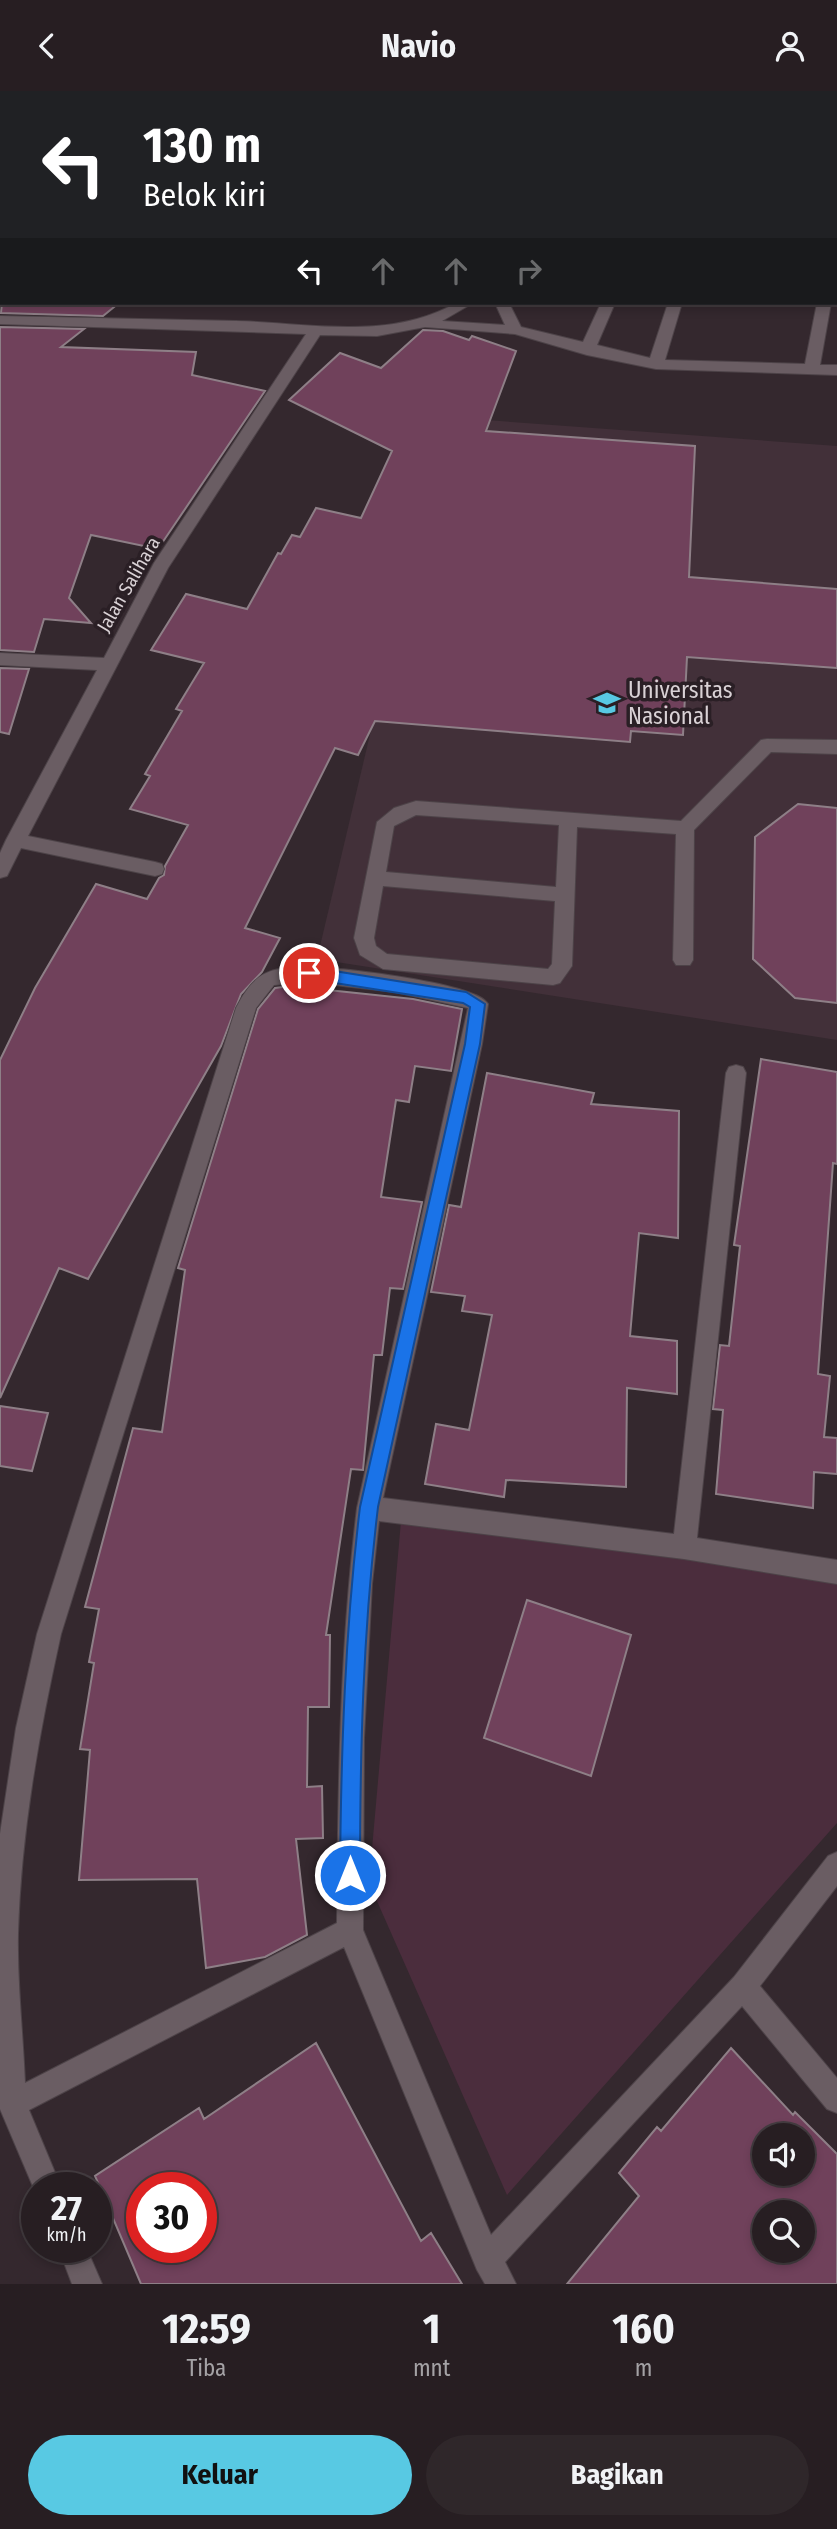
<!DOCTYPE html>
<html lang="id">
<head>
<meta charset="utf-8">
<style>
	:root { --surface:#271e22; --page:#2f272a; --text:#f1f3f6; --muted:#a4a2a5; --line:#433c40; --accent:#58c9e3 }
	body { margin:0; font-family:"Fira Sans Condensed",sans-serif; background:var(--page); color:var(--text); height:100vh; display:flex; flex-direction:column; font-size:26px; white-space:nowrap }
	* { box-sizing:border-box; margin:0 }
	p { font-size:23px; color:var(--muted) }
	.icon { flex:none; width:38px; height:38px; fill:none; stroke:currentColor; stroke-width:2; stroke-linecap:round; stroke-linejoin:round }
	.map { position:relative; height:2193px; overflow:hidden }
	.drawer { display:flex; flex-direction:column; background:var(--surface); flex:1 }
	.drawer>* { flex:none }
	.guide { position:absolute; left:0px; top:0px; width:838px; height:214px; box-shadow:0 4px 10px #0003,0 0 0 2px var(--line); background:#202124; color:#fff; overflow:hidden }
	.fabs { position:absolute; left:752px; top:2032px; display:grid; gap:14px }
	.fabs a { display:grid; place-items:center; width:63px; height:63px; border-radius:50%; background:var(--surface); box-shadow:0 4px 10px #0003,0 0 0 2px var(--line); font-size:35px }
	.speed { position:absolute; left:21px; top:2081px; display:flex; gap:14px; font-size:35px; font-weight:700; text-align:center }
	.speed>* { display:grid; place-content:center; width:91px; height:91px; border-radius:50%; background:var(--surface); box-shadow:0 4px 10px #0003,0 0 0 2px var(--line); line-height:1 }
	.speed small { font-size:18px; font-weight:400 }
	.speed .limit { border:10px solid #d22; background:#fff; color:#111 }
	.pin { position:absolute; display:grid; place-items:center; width:60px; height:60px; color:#fff; margin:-30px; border:4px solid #fff; border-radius:50%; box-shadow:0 2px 7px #0007 }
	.me { position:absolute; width:77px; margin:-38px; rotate:0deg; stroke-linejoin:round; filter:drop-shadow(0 0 5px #0008) }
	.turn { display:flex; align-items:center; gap:24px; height:147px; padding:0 28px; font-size:32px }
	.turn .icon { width:91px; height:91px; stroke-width:2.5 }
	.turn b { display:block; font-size:49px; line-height:60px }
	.lanes { display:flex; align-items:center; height:66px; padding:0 28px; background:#0003; justify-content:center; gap:35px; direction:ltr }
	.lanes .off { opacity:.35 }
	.eta { display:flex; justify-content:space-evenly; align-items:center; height:119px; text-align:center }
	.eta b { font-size:42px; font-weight:700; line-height:49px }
	.button { display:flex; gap:14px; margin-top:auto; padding:14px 28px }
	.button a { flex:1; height:80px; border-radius:42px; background:var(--accent); color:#111; font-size:28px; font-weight:700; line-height:80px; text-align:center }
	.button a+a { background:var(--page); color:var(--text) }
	header { display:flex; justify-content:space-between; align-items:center; height:91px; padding:0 28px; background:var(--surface); font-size:32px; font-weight:700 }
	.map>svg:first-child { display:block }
	.built { fill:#423039 }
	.green { fill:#4b2d3d }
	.building { fill:#70415b; stroke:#8e7f87; stroke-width:2; fill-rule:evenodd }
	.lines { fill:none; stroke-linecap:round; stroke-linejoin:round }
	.minor-casing { stroke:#4d4348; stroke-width:2 }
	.minor { fill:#6a5d63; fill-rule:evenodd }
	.route { fill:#1a73e8; stroke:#114b97; stroke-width:2 }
	.labels { text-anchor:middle; stroke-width:7; stroke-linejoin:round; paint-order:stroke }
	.far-street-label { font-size:19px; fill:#d9d1d5; stroke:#2a1f25 }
	.poi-label { font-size:23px; fill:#d9d1d5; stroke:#2a1f25; text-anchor:start }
</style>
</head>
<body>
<header><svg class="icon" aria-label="back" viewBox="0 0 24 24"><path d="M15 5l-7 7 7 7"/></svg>Navio<svg class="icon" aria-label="person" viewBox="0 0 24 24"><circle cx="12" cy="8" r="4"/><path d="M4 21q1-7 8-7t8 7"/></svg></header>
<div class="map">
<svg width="837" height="2193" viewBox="0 0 837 2193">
	<rect width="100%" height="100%" fill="#34282e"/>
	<path class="built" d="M445,326L837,355V949L317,868Z"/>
	<path class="green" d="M402,1419L837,1487V1732L507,2104L369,1792Z"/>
	<path class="building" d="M2,212H119L103,225L1,222Z
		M0,236L84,238L61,256L196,261L192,284L265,300L158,458L91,444L69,507L91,532L44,528L34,561L0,559Z
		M423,239L443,240L469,249L472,245L516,260L486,340L695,355L689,486L837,498V577L687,566L683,644L631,640L630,651L375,630L358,664L335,657L245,837L280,847L262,881L241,903L221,955L88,1188L59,1177L0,1307V969L35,897L96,793L147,808L159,787L164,784L165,775L188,734L130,718L150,685L145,683L182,620L176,618L204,572L151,559L186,503L247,518L278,462L281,463L292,444L300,446L316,417L361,427L392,360L289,309L340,262L381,277Z
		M0,577L29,578L9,643L0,641Z
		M798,713L837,717V912L795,907L753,868L755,746Z
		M290,895L413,908L462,918L451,980L415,975L409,1011L396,1009L381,1106L422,1111L403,1198L390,1197L382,1264H374L363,1379L351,1378L326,1544H330L329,1616H308L307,1696L322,1695L323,1747L296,1748L307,1844L265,1866L206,1877L197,1788L79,1789L90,1659L80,1658L94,1572L89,1571L99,1518L85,1516L133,1337L162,1341L185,1179L178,1177L258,918L275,897Z
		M761,968L837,981V1073L833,1072L818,1283L830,1285L824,1346L837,1347V1383L814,1381L813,1417L716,1403L723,1319L713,1318L720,1254L729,1255L740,1155L734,1154Z
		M487,982L594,1002L591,1013L679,1020L678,1147L639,1142L630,1245L677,1250V1303L627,1297L626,1396L506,1389L504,1406L425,1393L436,1333L469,1339L492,1224L462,1220L465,1205L431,1201L449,1114L461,1116Z
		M0,1315L48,1322L32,1380L0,1375Z
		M527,1509L631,1544L591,1685L484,1647Z
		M316,1952L421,2150L431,2142L462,2193H141L95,2085L199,2017L204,2028ZM142,2096H201V2156H142Z
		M731,1957L793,2024L795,2021L837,2063V2193H567L639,2105L619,2082L657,2036L661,2040ZM765,2044H803V2082H765ZM765,2121H803V2160H765Z"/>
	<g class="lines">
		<g class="minor-casing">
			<path id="minor" d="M38,0H50L37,2Z
				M297,0H309L296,2Z
				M675,0H688L674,2Z
				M0,129H2L0,141Z
				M836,141H837V149H836Z
				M456,212H473L442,230L505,234L495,212H509L521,236L583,251L601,212H615L597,254L650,267L668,212H682L665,269L805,273L817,212H831L820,274H837V284L656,278L587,264L515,243L425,236L377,245L320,244L168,477L28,745L155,771L162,773L164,778L162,783L155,785L21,757L7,785L0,787V762L6,749L97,579L0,574V562L104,567L154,472L306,243L0,233V225C79,227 157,228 236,230C310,232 388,250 456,212Z
				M767,648L837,649V663L771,661L694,739L693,869L690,874H676L673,869L676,743L577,736L572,875L560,892L553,894L383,878L360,864L354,847L377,731L394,717L416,710L681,730L761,649ZM416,724L559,734L556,796L386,781L394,735ZM383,795L555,810L552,873L548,878L387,863L376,855L374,847Z
				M308,875C337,877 476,891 488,913L482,953L383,1407L674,1443L726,982L729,976L736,974L743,976L746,982L697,1447L837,1469V1493L684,1468L379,1430L372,1493L364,1647L363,1839L491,2144L734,1886L828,1765L837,1761V1795L760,1895L837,1987V2022L827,2018L742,1915L505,2171L516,2193H485L477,2179L344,1856L29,2019L61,2096H37V2105L0,2018V1743L16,1637L37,1543L236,917C255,880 269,877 308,875ZM308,891L395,901L468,917L357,1417C340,1555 338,1693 337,1832L25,1992C23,1942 17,1892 18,1843C21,1741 39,1642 61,1543L256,917L274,894Z
				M58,2156H86L102,2193H72Z"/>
		</g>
		<use href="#minor" class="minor"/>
	</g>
	<path class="route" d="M309,876L466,901L485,913L480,953L378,1416C363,1539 360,1661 360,1784L357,1791L350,1794L343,1791L340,1784C341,1661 345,1539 360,1416L465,953L470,916L463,912L309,888L302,882Z"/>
	<defs>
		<g id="university-bare" transform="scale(2.1)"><path d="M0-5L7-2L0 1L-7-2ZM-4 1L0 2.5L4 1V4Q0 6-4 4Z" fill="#58c9e3" stroke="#2a1f25" stroke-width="2.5" paint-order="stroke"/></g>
	</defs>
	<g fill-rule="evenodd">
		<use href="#university-bare" x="607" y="612"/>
	</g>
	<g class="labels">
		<g class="far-street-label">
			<text transform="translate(128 493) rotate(-60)" y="7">Jalan Salihara</text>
		</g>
		<g class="poi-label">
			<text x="628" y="607">Universitas<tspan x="628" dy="26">Nasional</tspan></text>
		</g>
	</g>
</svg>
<div class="fabs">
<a><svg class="icon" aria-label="sound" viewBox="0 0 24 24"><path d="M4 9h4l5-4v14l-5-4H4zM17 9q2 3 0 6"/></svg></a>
<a><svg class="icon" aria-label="search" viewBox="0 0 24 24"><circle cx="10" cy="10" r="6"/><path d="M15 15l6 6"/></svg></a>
</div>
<div class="speed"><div>27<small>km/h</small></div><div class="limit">30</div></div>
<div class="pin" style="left:309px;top:882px;background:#d93025"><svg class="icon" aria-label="arrive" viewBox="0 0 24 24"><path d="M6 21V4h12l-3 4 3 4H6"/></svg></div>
<svg class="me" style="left:350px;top:1784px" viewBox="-20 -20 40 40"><circle r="17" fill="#1a73e8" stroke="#fff" stroke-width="3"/><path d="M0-11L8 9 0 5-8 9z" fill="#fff"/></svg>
<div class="guide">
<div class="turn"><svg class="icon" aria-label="left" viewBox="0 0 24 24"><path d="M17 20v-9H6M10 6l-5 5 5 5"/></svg><div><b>130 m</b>Belok kiri</div></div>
<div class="lanes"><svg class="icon" aria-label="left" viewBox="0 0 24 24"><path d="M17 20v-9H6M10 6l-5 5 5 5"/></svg><svg class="icon off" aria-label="ahead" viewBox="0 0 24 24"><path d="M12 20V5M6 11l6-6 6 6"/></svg><svg class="icon off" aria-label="ahead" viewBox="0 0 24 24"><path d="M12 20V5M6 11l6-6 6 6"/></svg><svg class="icon off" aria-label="right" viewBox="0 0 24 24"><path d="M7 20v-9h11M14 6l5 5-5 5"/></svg></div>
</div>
</div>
<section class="drawer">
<div class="eta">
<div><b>12:59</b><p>Tiba</p></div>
<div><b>1</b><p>mnt</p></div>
<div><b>160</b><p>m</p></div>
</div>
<div class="button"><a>Keluar</a><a>Bagikan</a></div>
</section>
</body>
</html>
